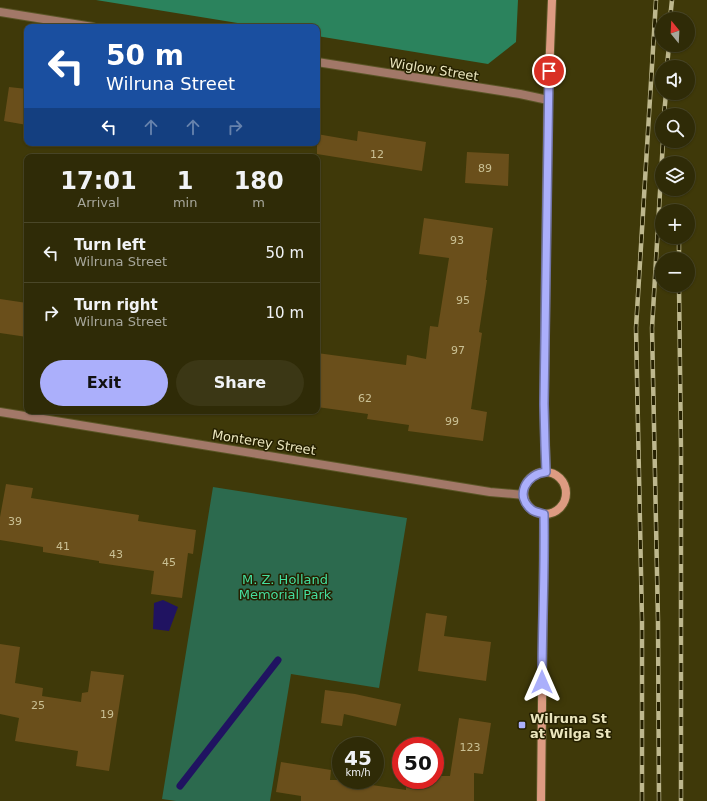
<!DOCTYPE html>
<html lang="en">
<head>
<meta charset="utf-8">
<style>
	:root { --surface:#2f2b07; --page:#3b3715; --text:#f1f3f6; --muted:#a7a79b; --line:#4a4728; --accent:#abaffb }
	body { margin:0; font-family:"DejaVu Sans",sans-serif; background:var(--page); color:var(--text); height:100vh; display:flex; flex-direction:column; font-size:15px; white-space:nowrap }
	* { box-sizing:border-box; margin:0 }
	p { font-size:13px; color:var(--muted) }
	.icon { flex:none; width:22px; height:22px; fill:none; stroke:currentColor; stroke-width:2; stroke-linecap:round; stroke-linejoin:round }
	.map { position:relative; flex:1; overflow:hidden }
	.drawer { position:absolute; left:24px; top:154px; width:296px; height:260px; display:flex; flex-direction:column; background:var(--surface); border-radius:8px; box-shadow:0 1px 3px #0004,0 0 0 1px var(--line) }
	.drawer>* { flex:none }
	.banner { position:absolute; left:24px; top:24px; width:296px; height:122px; border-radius:8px; box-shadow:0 1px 3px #0004,0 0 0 1px var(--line); background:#1a4fa0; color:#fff; overflow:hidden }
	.needle { width:26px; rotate:342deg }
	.controls { position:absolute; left:655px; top:12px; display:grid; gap:8px }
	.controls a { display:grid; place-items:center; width:40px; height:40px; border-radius:50%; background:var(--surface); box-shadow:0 1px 3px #0004,0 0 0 1px var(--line); font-size:20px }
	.speed { position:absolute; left:332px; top:737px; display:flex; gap:8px; font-size:20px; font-weight:700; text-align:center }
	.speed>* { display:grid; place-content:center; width:52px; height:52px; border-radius:50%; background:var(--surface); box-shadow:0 1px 3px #0004,0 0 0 1px var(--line); line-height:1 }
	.speed small { font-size:10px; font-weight:400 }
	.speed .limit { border:6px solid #d22; background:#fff; color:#111 }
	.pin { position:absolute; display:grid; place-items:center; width:34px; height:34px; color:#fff; margin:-17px; border:2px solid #fff; border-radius:50%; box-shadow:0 1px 4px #0007 }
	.me { position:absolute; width:44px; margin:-22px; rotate:0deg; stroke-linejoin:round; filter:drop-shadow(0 0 3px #0008) }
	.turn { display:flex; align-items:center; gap:14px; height:84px; padding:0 16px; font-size:18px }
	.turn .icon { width:52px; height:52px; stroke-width:2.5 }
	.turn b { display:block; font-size:28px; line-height:34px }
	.lanes { display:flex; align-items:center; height:38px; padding:0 16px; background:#0003; justify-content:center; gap:20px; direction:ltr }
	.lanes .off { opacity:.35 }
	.eta { display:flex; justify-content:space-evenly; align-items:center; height:68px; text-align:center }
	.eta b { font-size:24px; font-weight:700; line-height:28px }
	.cta { display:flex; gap:8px; margin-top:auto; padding:8px 16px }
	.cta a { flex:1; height:46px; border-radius:24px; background:var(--accent); color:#111; font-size:16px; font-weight:700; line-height:46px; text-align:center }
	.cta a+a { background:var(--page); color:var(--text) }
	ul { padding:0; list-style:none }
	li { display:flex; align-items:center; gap:12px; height:60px; padding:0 16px; border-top:1px solid var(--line) }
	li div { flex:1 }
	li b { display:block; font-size:15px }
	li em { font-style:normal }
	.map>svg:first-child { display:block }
	.green { fill:#2c6a4e }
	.forest { fill:#2b835d }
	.water { fill:#201361 }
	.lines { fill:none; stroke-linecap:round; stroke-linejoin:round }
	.stream { stroke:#201361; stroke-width:7 }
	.building { fill:#6a4f1b }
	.street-casing { stroke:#5a5526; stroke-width:10 }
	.secondary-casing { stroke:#5a5526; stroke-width:10 }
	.street { stroke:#a27868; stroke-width:8 }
	.secondary { stroke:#dd9b82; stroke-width:8 }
	.rail-casing { stroke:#beb88e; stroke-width:4.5 }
	.rail { stroke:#252000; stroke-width:3; stroke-dasharray:9; stroke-linecap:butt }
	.route-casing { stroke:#6f72a3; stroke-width:10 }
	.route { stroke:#abaffb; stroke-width:7 }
	.poi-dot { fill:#abaffb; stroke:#252000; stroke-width:1.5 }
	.labels { text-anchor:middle; stroke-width:3; stroke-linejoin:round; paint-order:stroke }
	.number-label { font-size:11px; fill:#cac094 }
	.street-label { font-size:13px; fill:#eae5bd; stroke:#252000 }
	.park-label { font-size:13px; fill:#45df9f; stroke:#252000 }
	.poi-label { font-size:13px; font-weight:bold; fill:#eae5bd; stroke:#252000; text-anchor:start }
</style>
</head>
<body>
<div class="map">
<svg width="707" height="801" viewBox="0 0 707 801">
	<rect width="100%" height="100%" fill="#3f3909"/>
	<path class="green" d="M213,487L407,518L379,688L291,674L270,801H176L162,799Z"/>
	<path class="forest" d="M96,0H518L516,42L488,64L317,36V27H262Z"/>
	<path class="water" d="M163,600L178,607L169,631L153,629L154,603Z"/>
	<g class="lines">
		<path class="stream" d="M180,786L278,660"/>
	</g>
	<path class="building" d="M9,87L27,89V125L4,121Z
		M358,131L426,142L422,171L317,154V134L357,141Z
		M467,152L509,154L508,186L465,183Z
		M424,218L493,228L486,280H487L479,332L482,333L471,409L487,412L483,441L408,431L409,425L367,419L368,414L317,407V353L406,365L407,355L426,359L430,326L438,327L449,258L419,254Z
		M0,299L27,303V337L0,333Z
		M6,484L33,488L31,498L139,515L138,521L196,530L193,554L188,553L182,598L151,594L154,571L99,563V561L43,552V547L0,540V517Z
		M426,613L447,616L444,636L491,642L486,681L418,671Z
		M0,644L20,647L15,683L43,688L42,696L81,702L82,693L88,692L91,671L124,675L109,771L76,766L78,751L15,741L19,718L0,714Z
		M325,690L355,694L401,704L396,726L344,714L342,726L321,723Z
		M459,718L491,723L483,774L474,773V801H301V796L276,792L281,762L331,770L330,780H366L365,784L406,790V780H435V776H450Z"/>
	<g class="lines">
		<g class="street-casing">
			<path id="street" d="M0,12L93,27
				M317,62L520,94L548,100
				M0,412L490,492L524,495"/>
		</g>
		<g class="secondary-casing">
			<path id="secondary" d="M524 493a21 21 0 1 1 42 0a21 21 0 1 1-42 0Z
				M546,472L544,404L548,100L552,0
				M541,801L544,514"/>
		</g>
		<use href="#street" class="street"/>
		<use href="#secondary" class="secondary"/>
		<g class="rail-casing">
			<path id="rail" d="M670,19L672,0
				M667,67L669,45
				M664,115L666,93
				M679,241V259
				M679,285L681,450V801
				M642,801V621L636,328L656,0
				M659,801L658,621L652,328L663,141"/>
		</g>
		<use href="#rail" class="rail"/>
	</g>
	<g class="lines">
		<g class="route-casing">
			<path id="route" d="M542,682C542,626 545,570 544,514C540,513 535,512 532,510C514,496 526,474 546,472L545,445L544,404L549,71"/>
		</g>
		<use href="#route" class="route"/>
	</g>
	<rect class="poi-dot" x="518" y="721" width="8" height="8" rx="2"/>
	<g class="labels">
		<g class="number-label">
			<text x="377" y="158">12</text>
			<text x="485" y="172">89</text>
			<text x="457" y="244">93</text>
			<text x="463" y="304">95</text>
			<text x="458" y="354">97</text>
			<text x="365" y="402">62</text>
			<text x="452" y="425">99</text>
			<text x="15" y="525">39</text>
			<text x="63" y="550">41</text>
			<text x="116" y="558">43</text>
			<text x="169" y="566">45</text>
			<text x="38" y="709">25</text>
			<text x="107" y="718">19</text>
			<text x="470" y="751">123</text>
		</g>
		<g class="street-label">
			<text transform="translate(434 69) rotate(9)" y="5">Wiglow Street</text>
			<text transform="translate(264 442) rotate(9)" y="5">Monterey Street</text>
		</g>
		<g class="park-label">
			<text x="285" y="584">M. Z. Holland<tspan x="285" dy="15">Memorial Park</tspan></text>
		</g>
		<g class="poi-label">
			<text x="530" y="723">Wilruna St<tspan x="530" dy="15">at Wilga St</tspan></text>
		</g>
	</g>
</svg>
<div class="controls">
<a><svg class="needle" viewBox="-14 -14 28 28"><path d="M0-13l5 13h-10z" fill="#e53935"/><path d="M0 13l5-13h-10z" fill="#a7a79b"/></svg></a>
<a><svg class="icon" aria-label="sound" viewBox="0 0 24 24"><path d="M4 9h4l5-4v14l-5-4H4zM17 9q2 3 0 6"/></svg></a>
<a><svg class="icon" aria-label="search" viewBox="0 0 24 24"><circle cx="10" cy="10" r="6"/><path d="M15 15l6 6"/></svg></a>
<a><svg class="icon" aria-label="layers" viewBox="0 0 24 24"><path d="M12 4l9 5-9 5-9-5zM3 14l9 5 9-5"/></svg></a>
<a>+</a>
<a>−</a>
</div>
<div class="speed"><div>45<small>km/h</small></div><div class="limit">50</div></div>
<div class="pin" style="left:549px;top:71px;background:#d93025"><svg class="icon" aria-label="arrive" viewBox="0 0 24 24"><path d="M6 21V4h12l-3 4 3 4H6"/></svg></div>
<svg class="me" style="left:542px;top:682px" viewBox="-20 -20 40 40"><path d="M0-17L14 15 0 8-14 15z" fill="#abaffb" stroke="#fff" stroke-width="4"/></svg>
<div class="banner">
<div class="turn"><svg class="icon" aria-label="left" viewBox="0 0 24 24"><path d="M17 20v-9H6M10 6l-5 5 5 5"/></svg><div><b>50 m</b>Wilruna Street</div></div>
<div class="lanes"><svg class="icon" aria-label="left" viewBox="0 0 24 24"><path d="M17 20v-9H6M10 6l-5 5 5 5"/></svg><svg class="icon off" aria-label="ahead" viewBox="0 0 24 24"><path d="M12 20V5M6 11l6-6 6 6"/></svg><svg class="icon off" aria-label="ahead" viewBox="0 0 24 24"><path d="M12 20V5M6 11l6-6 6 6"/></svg><svg class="icon off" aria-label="right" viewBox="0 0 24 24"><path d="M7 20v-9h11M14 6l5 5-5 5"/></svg></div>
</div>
<section class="drawer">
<div class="eta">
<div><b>17:01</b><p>Arrival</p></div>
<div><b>1</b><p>min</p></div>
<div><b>180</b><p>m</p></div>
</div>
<ul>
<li><svg class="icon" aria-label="left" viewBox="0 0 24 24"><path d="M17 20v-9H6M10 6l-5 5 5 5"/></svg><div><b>Turn left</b><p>Wilruna Street</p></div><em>50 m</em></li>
<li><svg class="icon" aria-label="right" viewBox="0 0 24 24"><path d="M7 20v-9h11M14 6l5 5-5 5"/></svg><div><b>Turn right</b><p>Wilruna Street</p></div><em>10 m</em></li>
</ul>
<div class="cta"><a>Exit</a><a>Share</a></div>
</section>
</div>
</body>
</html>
